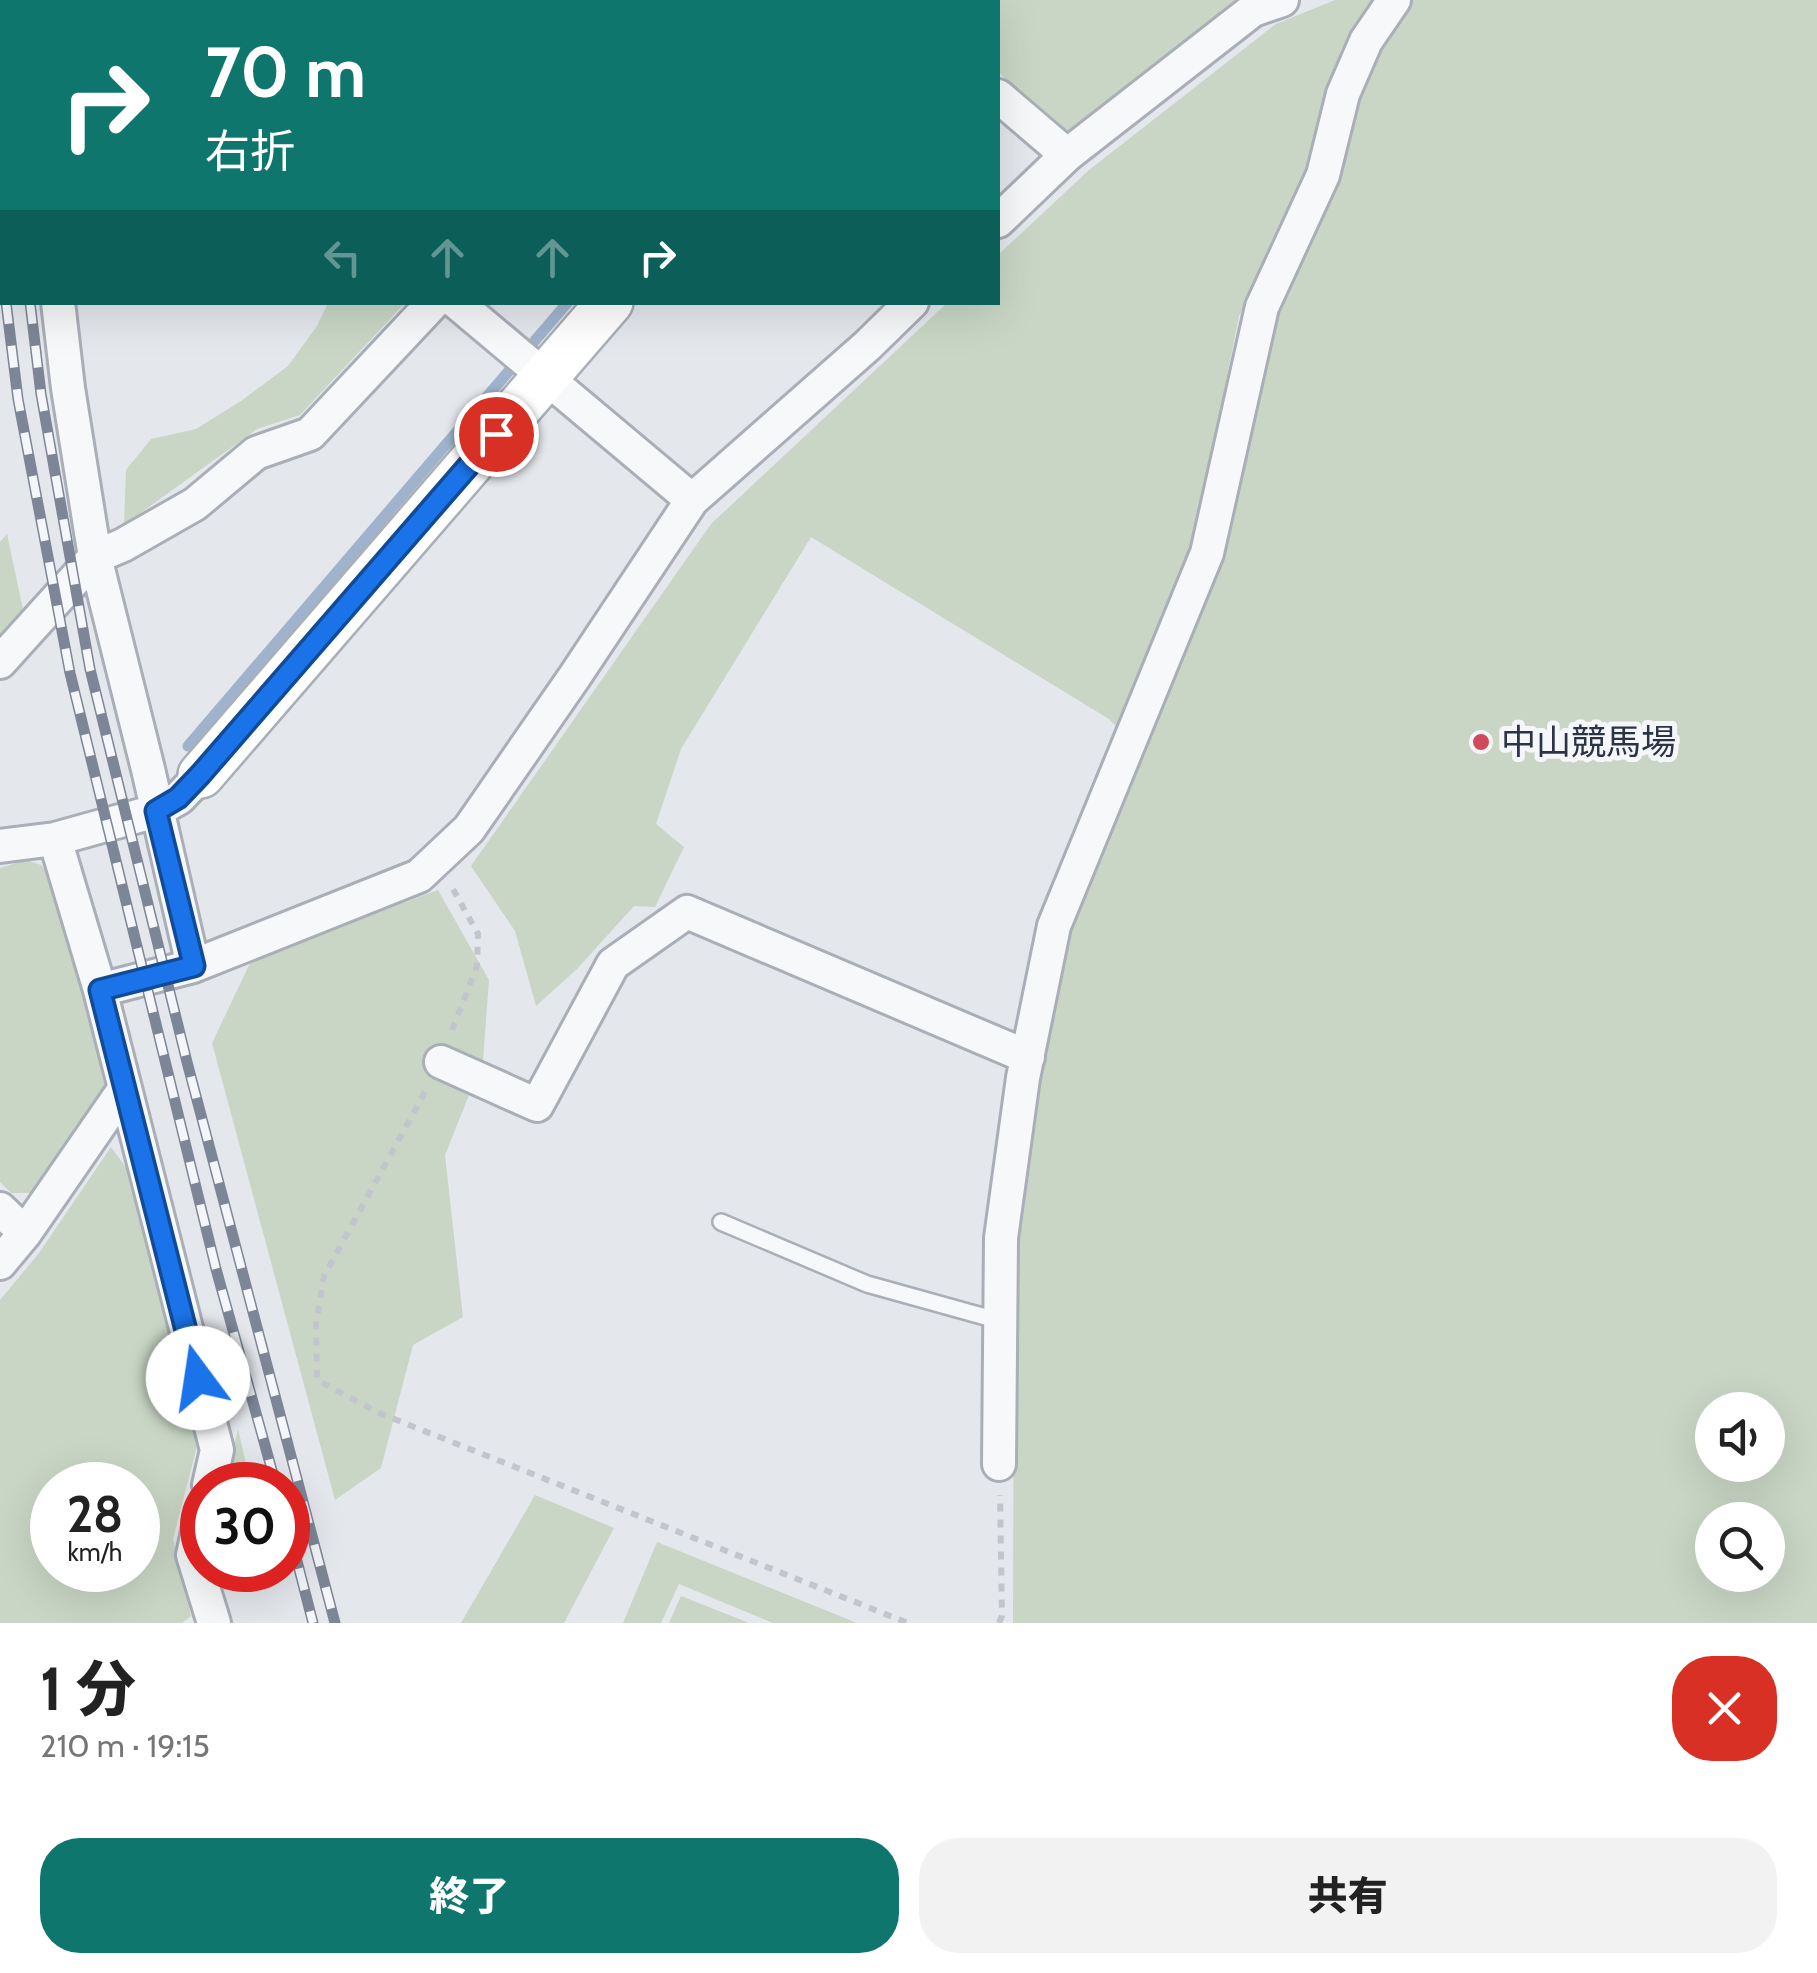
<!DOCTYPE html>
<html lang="ja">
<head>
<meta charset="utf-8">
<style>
	:root { --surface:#fff; --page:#f2f2f2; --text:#222; --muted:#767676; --accent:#0f766e }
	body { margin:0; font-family:Cabin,"Noto Sans JP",sans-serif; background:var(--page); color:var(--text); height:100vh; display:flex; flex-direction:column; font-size:38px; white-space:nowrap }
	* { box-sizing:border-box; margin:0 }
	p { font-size:32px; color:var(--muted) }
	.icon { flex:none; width:55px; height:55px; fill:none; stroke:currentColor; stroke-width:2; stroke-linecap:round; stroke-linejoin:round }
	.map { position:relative; height:1623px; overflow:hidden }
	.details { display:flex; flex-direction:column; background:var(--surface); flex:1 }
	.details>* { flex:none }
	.hud { position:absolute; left:0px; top:0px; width:1000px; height:305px; box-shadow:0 10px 40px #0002; background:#0f766e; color:#fff; overflow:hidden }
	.fabs { position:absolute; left:1695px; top:1392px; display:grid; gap:20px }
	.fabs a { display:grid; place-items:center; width:90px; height:90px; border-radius:50%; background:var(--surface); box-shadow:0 10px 40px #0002; font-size:50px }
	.speed { position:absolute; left:30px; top:1462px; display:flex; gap:20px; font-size:50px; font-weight:700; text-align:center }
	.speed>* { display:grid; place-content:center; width:130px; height:130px; border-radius:50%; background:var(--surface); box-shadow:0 10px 40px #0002; line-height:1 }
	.speed small { font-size:25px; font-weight:400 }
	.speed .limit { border:15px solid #d22; background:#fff; color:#111 }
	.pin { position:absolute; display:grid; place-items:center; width:85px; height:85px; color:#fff; margin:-42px; border:5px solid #fff; border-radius:50%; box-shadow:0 2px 10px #0007 }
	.me { position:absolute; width:110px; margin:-55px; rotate:346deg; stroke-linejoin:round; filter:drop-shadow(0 0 8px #0008) }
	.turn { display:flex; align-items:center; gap:35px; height:210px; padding:0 40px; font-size:45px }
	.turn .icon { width:130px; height:130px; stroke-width:2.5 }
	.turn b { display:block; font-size:70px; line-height:85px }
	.lanes { display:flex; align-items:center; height:95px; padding:0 40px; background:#0003; justify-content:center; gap:50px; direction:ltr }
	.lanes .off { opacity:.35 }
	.round { display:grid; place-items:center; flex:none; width:105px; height:105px; border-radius:40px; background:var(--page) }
	.overview { display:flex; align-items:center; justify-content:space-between; height:170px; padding:0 40px }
	h1 { font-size:60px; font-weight:800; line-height:75px }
	.action { display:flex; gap:20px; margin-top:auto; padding:20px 40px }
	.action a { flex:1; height:115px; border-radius:40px; background:var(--accent); color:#fff; font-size:40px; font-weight:800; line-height:115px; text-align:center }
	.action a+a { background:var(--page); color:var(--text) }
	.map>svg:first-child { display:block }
	.green { fill:#c9d6c5; fill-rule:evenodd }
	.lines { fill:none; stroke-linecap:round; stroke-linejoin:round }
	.stream { stroke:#9fb4cc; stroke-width:11 }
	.lane-casing { stroke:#a9aeb7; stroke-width:20 }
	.street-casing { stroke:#a9aeb7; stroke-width:38 }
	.secondary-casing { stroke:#a9aeb7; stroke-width:50 }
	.path { stroke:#c2c5cb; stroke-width:6; stroke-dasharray:8 8; stroke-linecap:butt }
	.lane { stroke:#f7f8fa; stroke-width:15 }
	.street { stroke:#f7f8fa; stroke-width:32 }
	.secondary { stroke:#fff; stroke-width:45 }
	.rail-casing { stroke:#7d8696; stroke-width:11 }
	.rail { stroke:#f4f6f9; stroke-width:8; stroke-dasharray:22; stroke-linecap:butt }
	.route-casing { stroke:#114b97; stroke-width:25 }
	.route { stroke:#1a73e8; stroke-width:18 }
	.poi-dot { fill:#d1495b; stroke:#f4f6f9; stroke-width:4 }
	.labels { text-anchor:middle; stroke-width:10; stroke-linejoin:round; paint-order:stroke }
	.poi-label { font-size:35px; fill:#2b3445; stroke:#f4f6f9; text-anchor:start }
</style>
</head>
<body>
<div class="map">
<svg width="1817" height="1623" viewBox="0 0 1817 1623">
	<rect width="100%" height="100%" fill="#e4e7ec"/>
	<path class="green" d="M928,0H1245L1071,138L998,72V2H928Z
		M1335,0H1377L1341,50L1306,172L1239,316L1193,548L1116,726L1109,719L811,537L681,749L656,824L684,847L655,907L634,906L577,969L536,1006L515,931L471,866L711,524L947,303L998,302V255L1089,170L1276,24Z
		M1412,0H1817V1623H1013L1014,1260L1039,1062L1070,927L1277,308L1354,95ZM1712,1410H1768V1465H1712ZM1712,1520H1768V1575H1712Z
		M328,303H405L300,415L257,429L124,525L126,470L151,439L196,429L241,401L288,366L317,326Z
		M7,534L24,614L0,639V542Z
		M26,860L41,865L52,877L106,1083L36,1193H11L0,1182V868Z
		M438,890L489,980L483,1060L445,1155L463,1317L413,1345L381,1468L335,1500L212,1043L251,961Z
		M111,1147L125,1166L201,1431L173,1539L191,1616L182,1623H0V1300L39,1253ZM52,1485H138V1570H52Z
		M238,1429L251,1485H225Z
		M535,1495L614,1528L564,1623H461Z
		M657,1542L857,1623H773L679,1584L661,1623H623Z
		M681,1596L749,1623H669Z"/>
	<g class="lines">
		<path class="stream" d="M825,2L827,0
			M188,746L568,302"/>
		<g class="lane-casing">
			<path id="lane" d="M721,1222L867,1284L1000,1321"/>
		</g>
		<g class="street-casing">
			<path id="street" d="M31,0V2
				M360,0L365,2
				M512,2L513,0
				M658,2L659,0
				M998,96L1067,155
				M998,221L1067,155L1253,10L1282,0
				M58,302L68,388L95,557L148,769L193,966
				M456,302L692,500
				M0,662L95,557L123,545L195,504L256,453L310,434L434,302
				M55,839L100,990L217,1450L209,1485
				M0,846L55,839L156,811L179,798L201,775
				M100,990L193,966L419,876L469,829L575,676L692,500L867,346L912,302
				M441,1062L537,1105L613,964L687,912L1028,1057
				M0,1209L25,1233
				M0,1263L25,1233L125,1088
				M999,1464L1001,1238L1023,1078L1054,926L1207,553L1262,307L1323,175L1343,94L1366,41L1394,0
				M202,1513L193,1555L214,1623"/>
		</g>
		<g class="secondary-casing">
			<path id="secondary" d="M868,2L870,0
				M201,775L610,302"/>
		</g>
		<path class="path" d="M452,1030L477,966L478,934L453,889
			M425,1092L324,1276L316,1324L317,1380L379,1413L908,1623
			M999,1623L1002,1616L1000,1495"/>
		<use href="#lane" class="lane"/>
		<use href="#street" class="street"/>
		<use href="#secondary" class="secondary"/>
		<g class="rail-casing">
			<path id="rail" d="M0,12L2,40
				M0,248L2,269
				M6,302L18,399L70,673L216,1269L276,1485
				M30,302L41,394L90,669L187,1062L335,1623
				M288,1526L313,1623"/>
		</g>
		<use href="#rail" class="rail"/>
	</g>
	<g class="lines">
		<g class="route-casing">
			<path id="route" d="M198,1378L100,990L194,966L156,811L178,798L200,775L496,434"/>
		</g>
		<use href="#route" class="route"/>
	</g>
	<circle class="poi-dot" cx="1481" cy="742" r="10"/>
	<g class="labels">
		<g class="poi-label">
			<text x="1501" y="754">中山競馬場</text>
		</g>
	</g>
</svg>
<div class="fabs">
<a><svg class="icon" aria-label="sound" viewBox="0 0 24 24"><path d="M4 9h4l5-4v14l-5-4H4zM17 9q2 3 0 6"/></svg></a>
<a><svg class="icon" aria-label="search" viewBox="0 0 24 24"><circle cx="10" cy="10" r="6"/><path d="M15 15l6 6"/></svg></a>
</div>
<div class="speed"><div>28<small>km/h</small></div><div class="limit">30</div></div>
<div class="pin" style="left:496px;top:434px;background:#d93025"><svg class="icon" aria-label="arrive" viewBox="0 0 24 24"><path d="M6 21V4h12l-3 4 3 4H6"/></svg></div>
<svg class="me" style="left:198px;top:1378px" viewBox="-20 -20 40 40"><circle r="19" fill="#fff"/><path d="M0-13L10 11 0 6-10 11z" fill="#1a73e8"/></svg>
<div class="hud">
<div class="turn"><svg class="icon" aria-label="right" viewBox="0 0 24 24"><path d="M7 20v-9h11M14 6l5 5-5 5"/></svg><div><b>70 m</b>右折</div></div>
<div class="lanes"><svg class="icon off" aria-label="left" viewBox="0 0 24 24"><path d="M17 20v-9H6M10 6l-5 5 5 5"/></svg><svg class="icon off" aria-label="ahead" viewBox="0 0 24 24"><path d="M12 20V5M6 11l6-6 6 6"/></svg><svg class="icon off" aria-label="ahead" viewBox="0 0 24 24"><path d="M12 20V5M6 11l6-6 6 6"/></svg><svg class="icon" aria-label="right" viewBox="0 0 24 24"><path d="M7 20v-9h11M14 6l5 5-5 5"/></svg></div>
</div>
</div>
<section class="details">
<div class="overview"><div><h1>1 分</h1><p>210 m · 19:15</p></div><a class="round" style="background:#d93025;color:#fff"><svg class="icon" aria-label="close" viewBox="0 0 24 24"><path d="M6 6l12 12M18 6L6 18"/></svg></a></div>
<div class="action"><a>終了</a><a>共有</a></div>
</section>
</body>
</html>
